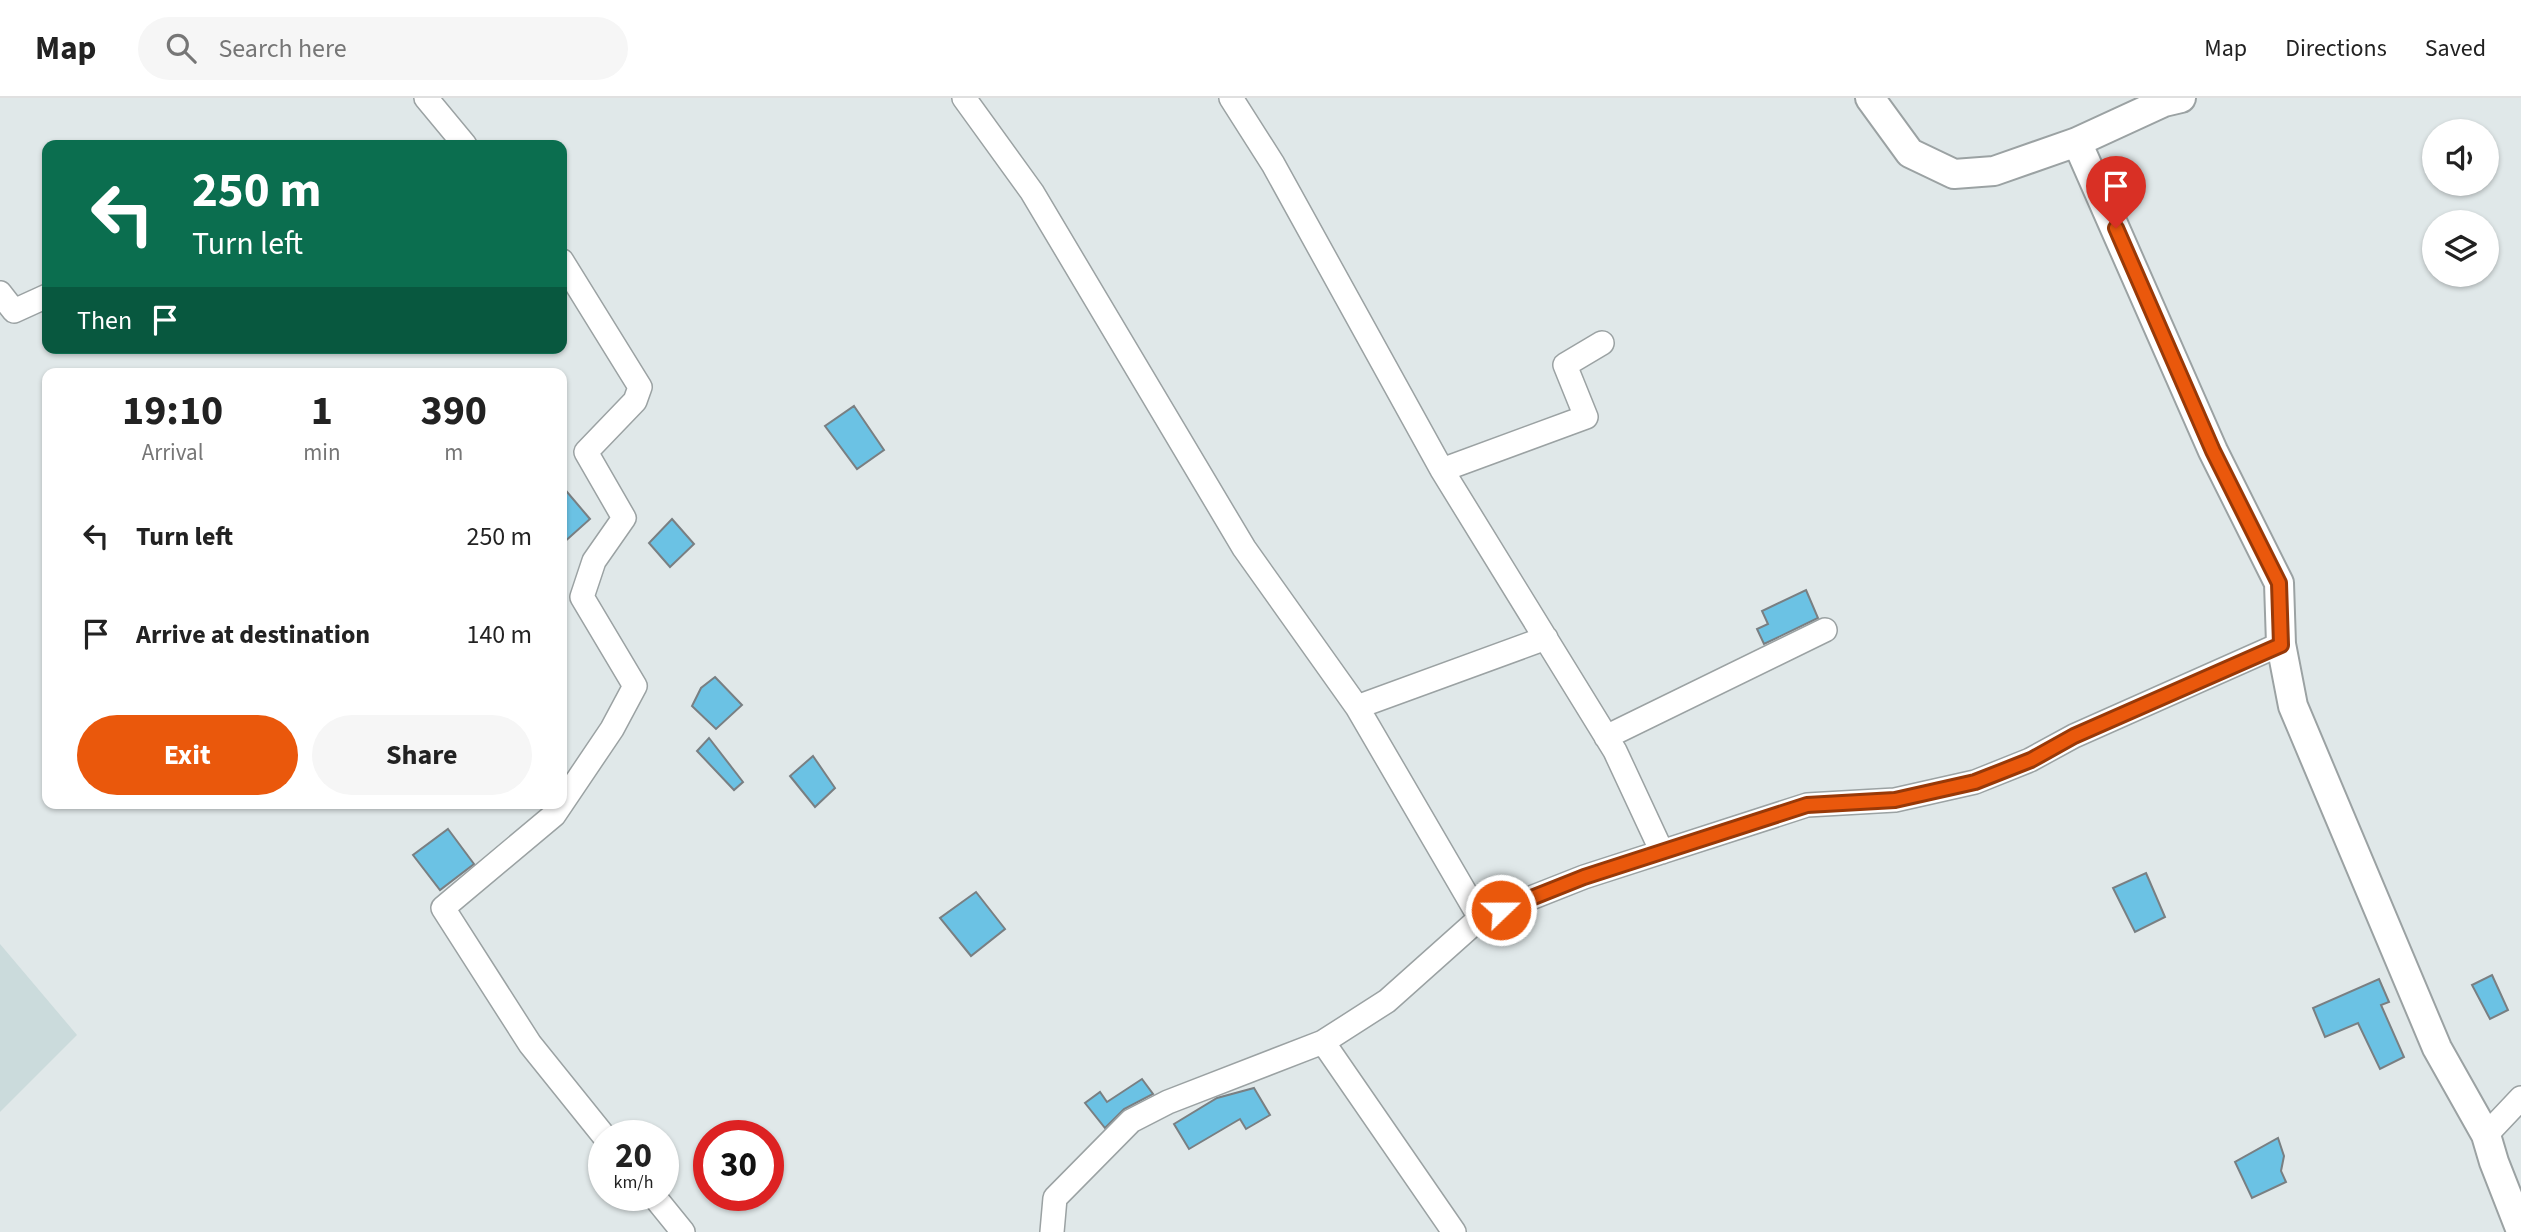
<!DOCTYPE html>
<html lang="en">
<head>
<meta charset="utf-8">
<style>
	:root { --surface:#fff; --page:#f6f6f6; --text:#222; --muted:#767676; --line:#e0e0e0; --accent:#ea580c }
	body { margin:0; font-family:"Source Sans 3",sans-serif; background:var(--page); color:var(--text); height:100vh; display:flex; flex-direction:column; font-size:26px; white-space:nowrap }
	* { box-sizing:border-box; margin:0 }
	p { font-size:23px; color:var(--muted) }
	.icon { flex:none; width:38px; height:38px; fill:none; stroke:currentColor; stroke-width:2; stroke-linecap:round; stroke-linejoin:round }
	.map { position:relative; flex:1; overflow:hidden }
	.panel { position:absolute; left:42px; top:270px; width:525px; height:441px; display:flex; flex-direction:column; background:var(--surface); border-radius:14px; box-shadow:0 2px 5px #0004 }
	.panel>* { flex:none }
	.guide { position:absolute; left:42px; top:42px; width:525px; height:214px; border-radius:14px; box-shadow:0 2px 5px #0004; background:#0b6e4f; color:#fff; overflow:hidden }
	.fabs { position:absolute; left:2422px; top:21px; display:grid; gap:14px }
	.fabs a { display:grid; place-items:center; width:77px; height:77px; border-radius:50%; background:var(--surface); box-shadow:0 2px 5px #0004; font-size:35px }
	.speed { position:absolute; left:588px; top:1022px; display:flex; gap:14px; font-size:35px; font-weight:700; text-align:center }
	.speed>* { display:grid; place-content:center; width:91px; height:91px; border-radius:50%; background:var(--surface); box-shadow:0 2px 5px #0004; line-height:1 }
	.speed small { font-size:18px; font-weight:400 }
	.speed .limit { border:10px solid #d22; background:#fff; color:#111 }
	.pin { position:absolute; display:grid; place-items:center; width:60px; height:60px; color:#fff; margin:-72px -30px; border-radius:50% 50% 50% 0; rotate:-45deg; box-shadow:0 0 7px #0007 }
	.pin .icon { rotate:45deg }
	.me { position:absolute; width:77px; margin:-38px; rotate:68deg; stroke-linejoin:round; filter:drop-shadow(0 0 5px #0008) }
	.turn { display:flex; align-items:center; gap:24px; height:147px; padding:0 35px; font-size:32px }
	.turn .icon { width:91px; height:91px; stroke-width:2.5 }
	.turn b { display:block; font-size:49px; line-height:60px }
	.then { display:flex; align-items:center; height:66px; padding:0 35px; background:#0003; gap:14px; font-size:26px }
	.eta { display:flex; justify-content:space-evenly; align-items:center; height:119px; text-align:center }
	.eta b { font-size:42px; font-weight:700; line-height:49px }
	.button { display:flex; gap:14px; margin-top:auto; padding:14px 35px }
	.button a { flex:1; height:80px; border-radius:42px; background:var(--accent); color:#fff; font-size:28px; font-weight:700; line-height:80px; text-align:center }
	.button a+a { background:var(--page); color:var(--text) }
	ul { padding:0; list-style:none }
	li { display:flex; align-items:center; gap:21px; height:98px; padding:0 35px }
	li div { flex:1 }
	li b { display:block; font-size:26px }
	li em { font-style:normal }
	header { display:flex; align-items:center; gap:42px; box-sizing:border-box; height:98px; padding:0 35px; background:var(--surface); border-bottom:2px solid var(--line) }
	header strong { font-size:33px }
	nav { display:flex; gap:38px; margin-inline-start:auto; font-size:24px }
	.search { width:490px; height:63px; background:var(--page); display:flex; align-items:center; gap:18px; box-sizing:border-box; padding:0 24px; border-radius:38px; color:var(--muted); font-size:26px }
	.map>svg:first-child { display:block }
	.built { fill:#cbdbdc }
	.building { fill:#6bc2e4; stroke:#797f82; stroke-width:2 }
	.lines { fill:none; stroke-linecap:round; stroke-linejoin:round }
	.minor-casing { stroke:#9ba2a3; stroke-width:26 }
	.tertiary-casing { stroke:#9ba2a3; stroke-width:32 }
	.minor { stroke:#fff; stroke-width:23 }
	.tertiary { stroke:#fff; stroke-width:28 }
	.route-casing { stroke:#983908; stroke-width:18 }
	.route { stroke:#ea580c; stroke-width:12 }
</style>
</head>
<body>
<header>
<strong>Map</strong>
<div class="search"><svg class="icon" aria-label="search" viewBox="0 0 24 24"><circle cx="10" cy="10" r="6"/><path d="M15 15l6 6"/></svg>Search here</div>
<nav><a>Map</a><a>Directions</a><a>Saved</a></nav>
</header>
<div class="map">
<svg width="2521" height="1134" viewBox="0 0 2521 1134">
	<rect width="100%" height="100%" fill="#e0e8e9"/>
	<path class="built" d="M0,846L77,937L0,1014Z"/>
	<path class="building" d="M854,308L884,352L857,371L825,328Z
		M562,388L590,421L562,446Z
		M672,421L694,446L670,469L649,445Z
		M1806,492L1818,520L1764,546L1757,531L1768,526L1762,513Z
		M715,579L742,607L716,631L692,608L701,590Z
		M709,640L743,684L734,692L697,653Z
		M813,658L835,690L815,709L790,678Z
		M448,731L474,766L440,792L413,757Z
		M2146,775L2165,819L2135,834L2113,790Z
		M976,794L1005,831L971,858L940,820Z
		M2492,877L2508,912L2490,921L2472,887Z
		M2379,881L2389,904L2381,907L2404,959L2380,971L2358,925L2325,939L2313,910Z
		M1142,981L1153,996L1124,1011L1105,1030L1085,1005L1100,994L1107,1004Z
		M1254,990L1270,1017L1246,1031L1240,1021L1189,1051L1174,1026L1217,1000Z
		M2278,1040L2284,1058L2281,1073L2286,1084L2252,1100L2235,1064Z"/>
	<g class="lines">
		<g class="minor-casing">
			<path id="minor" d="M426,0L465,47
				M964,0L1032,94L1244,450L1357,609L1480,820L1387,903L1323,944
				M1231,0L1273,66L1442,372L1615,653L1662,754
				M562,163L640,289L635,303L586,354L624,420L594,463L582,499L635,588L612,631L554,717L443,810L530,946L604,1038
				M0,195L14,213L47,198
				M1442,372L1586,319L1565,267L1602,245
				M1357,609L1546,540
				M1606,639L1825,532
				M1480,820L1584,779L1807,707L1895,702L1975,684L2030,662L2074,638L2281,546
				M2486,1037L2521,1000
				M653,1097L683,1134
				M1052,1134L1055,1100L1131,1023L1168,1004L1323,944L1454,1134"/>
		</g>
		<g class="tertiary-casing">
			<path id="tertiary" d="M1870,0L1910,55L1954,76L1994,73L2077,44L2164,4L2181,0
				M2077,44L2213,353L2279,485L2281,546L2293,608L2437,950L2486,1037L2494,1064L2521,1133"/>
		</g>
		<use href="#minor" class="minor"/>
		<use href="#tertiary" class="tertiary"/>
	</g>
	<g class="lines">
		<g class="route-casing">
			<path id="route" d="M1501,812L1584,779L1807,707L1895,702L1975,684L2031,662L2074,638L2281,547L2279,485L2213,353L2116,130"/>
		</g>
		<use href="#route" class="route"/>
	</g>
</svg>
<div class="fabs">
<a><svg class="icon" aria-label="sound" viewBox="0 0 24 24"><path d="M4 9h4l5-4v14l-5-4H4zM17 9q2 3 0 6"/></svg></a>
<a><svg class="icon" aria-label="layers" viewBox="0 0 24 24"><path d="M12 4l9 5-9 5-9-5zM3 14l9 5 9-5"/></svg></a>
</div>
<div class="speed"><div>20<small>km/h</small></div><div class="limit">30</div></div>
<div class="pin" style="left:2116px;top:130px;background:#d93025"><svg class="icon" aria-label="arrive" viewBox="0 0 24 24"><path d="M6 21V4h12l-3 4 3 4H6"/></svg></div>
<svg class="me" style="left:1501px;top:812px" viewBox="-20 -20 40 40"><circle r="17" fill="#ea580c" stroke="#fff" stroke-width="3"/><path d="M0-11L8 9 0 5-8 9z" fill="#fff"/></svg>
<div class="guide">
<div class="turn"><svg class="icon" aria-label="left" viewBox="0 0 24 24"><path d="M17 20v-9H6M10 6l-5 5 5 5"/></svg><div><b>250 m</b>Turn left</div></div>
<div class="then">Then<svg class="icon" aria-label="arrive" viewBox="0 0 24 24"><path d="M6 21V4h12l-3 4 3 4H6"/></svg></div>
</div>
<section class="panel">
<div class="eta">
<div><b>19:10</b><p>Arrival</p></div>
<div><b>1</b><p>min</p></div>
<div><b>390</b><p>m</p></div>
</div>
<ul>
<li><svg class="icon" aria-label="left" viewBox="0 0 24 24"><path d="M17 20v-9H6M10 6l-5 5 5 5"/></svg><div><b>Turn left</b></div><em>250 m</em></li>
<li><svg class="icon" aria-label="arrive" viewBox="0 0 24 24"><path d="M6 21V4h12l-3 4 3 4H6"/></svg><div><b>Arrive at destination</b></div><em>140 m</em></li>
</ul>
<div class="button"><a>Exit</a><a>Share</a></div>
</section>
</div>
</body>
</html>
